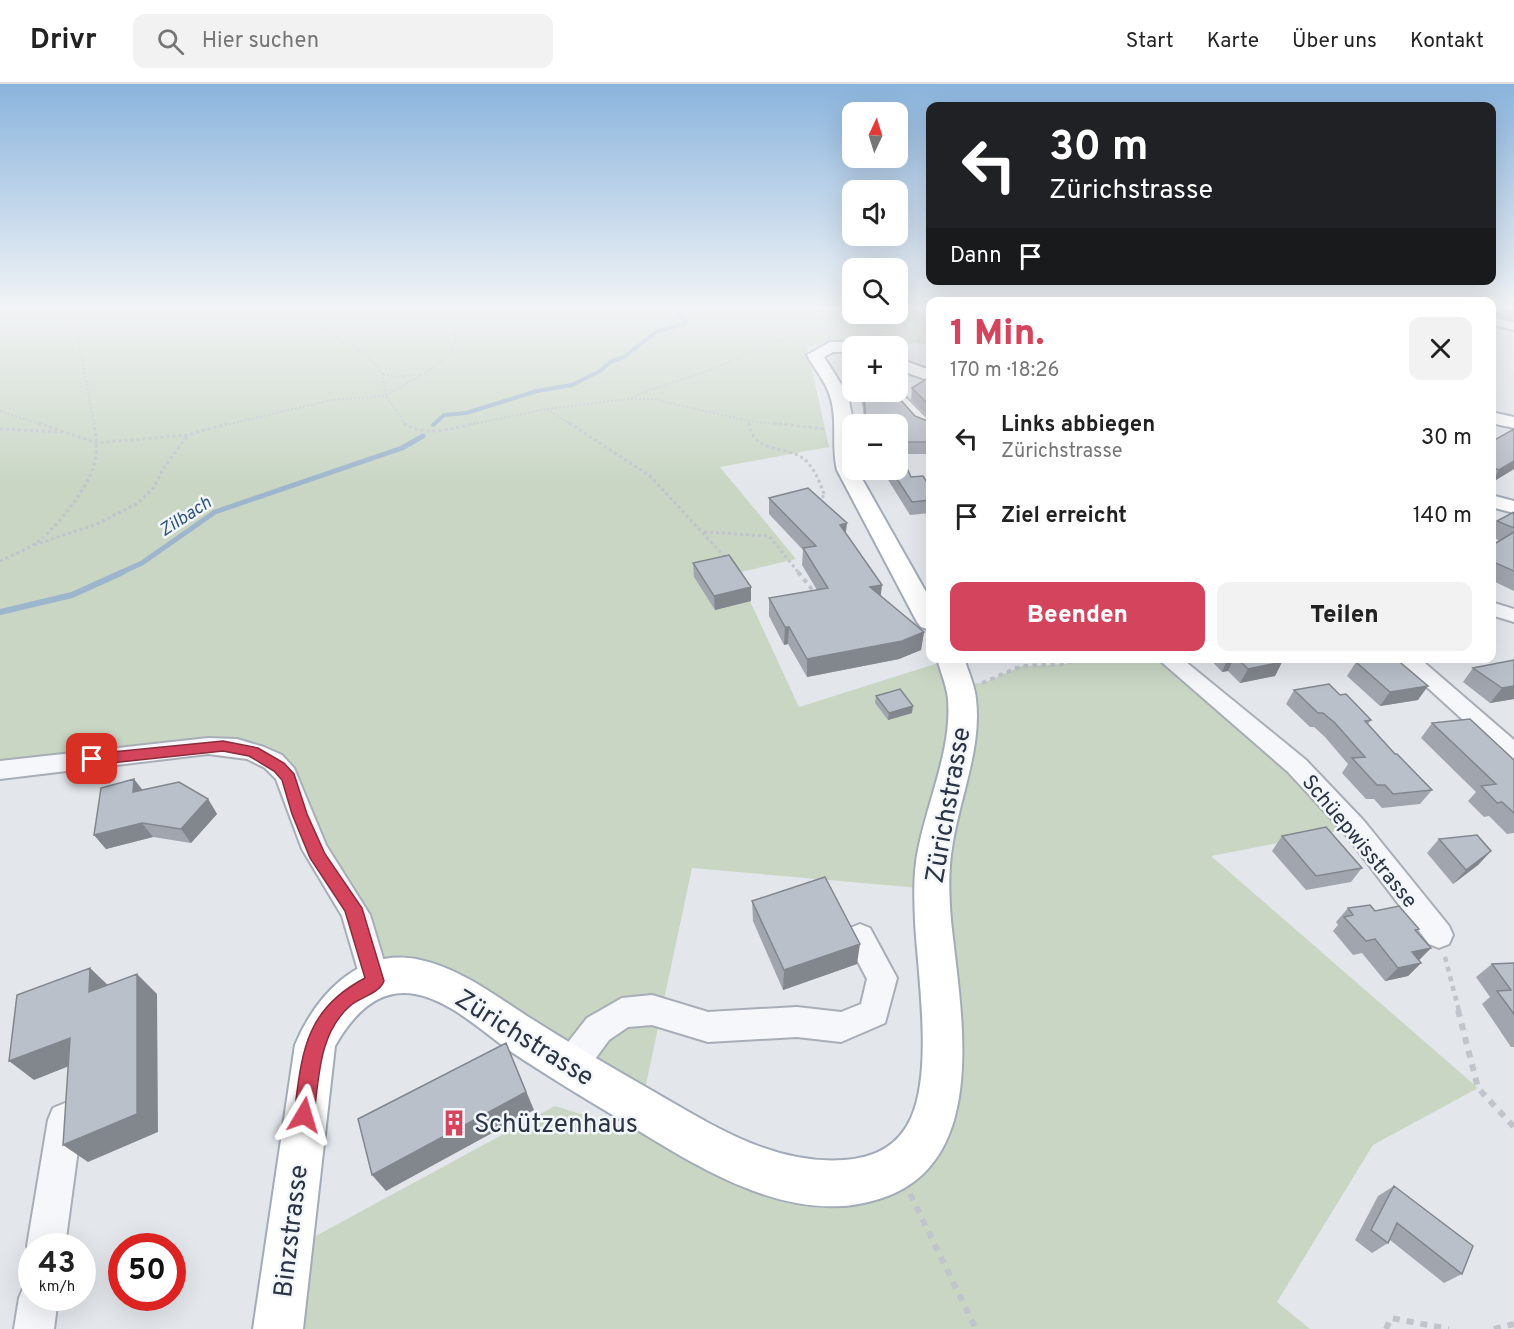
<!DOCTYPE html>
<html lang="de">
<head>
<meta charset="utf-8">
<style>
	:root { --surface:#fff; --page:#f2f2f2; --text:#222; --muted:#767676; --line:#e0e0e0; --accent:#d5445d }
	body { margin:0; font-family:Overpass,sans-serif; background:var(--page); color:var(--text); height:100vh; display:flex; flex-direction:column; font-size:22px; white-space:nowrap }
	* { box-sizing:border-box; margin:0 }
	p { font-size:20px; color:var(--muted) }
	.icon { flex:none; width:33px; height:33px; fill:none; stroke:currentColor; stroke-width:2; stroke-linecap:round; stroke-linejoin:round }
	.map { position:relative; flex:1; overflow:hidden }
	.drawer { position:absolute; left:926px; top:213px; width:570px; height:366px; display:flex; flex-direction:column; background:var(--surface); border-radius:12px; box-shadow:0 6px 24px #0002 }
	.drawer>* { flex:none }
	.hud { position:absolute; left:926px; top:18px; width:570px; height:183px; border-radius:12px; box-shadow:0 6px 24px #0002; background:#202124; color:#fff; overflow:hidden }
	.needle { width:39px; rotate:4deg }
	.tools { position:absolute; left:842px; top:18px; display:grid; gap:12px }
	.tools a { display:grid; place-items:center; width:66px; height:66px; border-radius:12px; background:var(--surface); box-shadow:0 6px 24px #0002; font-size:30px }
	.speed { position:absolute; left:18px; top:1149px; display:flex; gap:12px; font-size:30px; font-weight:700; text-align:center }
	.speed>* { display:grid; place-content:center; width:78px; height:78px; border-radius:50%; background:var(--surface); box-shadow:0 6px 24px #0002; line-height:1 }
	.speed small { font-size:15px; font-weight:400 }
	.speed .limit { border:9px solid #d22; background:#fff; color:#111 }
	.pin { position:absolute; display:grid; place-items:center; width:51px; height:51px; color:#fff; margin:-26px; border-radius:12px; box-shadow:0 3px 9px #0006 }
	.me { position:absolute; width:66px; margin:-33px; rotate:7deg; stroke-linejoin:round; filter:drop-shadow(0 0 4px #0008) }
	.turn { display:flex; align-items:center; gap:21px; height:126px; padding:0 24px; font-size:27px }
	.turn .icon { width:78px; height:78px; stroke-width:2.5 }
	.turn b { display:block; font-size:42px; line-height:51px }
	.then { display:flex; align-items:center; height:57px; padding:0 24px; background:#0003; gap:12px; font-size:22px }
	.round { display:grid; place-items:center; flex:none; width:63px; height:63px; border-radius:12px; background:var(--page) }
	.headline { display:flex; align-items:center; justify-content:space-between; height:102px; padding:0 24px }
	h1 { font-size:36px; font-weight:800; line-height:45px; color:var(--accent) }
	.cta { display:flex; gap:12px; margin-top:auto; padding:12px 24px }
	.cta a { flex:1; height:69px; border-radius:12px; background:var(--accent); color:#fff; font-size:24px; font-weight:800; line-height:69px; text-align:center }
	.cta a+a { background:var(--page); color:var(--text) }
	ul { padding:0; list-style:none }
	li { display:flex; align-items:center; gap:18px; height:78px; padding:0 24px }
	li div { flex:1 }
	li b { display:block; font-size:22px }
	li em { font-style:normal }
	header { display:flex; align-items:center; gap:36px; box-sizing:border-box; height:84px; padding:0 30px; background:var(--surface); border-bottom:2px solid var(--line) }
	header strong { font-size:28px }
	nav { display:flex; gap:33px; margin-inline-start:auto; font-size:21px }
	.search { width:420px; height:54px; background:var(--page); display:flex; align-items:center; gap:15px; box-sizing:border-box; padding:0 21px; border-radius:12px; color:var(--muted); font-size:22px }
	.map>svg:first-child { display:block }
	.green { fill:#c9d6c4 }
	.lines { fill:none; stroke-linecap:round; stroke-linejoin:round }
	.stream-far2 { stroke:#9db5cd; stroke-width:4 }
	.stream-far1 { stroke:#9db5cd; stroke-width:5 }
	.stream { stroke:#9db5cd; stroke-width:6 }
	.minor-casing { stroke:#a8aeb7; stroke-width:4 }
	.major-casing { stroke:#a2abb8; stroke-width:4 }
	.path-far4 { stroke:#c1c4cb; stroke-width:2; stroke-dasharray:2 2; stroke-linecap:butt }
	.path-far3 { stroke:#c1c4cb; stroke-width:3; stroke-dasharray:3 3; stroke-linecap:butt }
	.path-far2 { stroke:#c1c4cb; stroke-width:4; stroke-dasharray:4.5 4.5; stroke-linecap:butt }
	.path-far1 { stroke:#c1c4cb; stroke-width:4.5; stroke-dasharray:5 5; stroke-linecap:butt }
	.path { stroke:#c1c4cb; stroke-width:6; stroke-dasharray:7 7; stroke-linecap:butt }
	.minor { fill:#f6f7fa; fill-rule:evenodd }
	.major { fill:#fff; fill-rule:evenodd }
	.wall { fill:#a0a5ae }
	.shaded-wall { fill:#82868d }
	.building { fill:#bac0ca; stroke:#82868d; stroke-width:1.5 }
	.route { fill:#d5445d; stroke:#8a2c3c; stroke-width:1.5 }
	.labels { text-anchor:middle; stroke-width:5; stroke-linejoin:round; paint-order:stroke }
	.far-water-label { font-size:18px; font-style:italic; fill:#31547b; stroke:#f3f6f9 }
	.street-label { font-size:21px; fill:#2a3445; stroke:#f3f6f9 }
	.near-street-label { font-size:26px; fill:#2a3445; stroke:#f3f6f9 }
	.near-poi-label { font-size:26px; fill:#2a3445; stroke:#f3f6f9; text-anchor:start }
</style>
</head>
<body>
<header>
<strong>Drivr</strong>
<div class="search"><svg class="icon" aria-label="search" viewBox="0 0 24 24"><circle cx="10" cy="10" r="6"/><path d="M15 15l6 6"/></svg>Hier suchen</div>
<nav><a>Start</a><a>Karte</a><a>Über uns</a><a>Kontakt</a></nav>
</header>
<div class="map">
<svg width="1514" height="1245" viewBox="0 0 1514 1245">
	<rect width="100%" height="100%" fill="#e3e7ec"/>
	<path class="green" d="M0,225H852V230H897V225L930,232V260L842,257L807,263L829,363L720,383L796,475L737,489L799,623L951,575L960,600L983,599L1022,582L1065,580L1079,575H1167L1355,744L1211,772L1478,1004L1373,1061L1277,1218L1310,1245H300L312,1154L555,1022L765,1087L812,1098L922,1059L931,805L692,784L641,1024L452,907L375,897L289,694L237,663L0,686Z"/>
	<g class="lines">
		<path class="stream-far2" d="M433,341L444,331L466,329L537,307L572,301L600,287L610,278L624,273L656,248L686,239L679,229L690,225"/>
		<path class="stream-far1" d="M120,489L142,479L215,428L402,364L423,352"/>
		<path class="stream" d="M0,528L72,511L123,488"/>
		<g class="minor-casing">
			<path id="minor" d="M1491,234L1514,238V246L1491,240Z
				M897,305L930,338V348L915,342L885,308H897Z
				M1491,518L1514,525V538L1491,531Z
				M1157,574H1181L1306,676L1364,737L1449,842L1453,851L1449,860L1439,864L1429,860L1346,751L1288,688Z
				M1395,574H1419L1514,656V678L1506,675Z
				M208,654L237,655L264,663L282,671L294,684L326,761L370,831L390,897L386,907L375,911L364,907L342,832L302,765L276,695L265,684L247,675L208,670L0,695V677Z
				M860,840L870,844L897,894L885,939L841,958L797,953L708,958L652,941L628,943L609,956L582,993L570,998L558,993L554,982L558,971L587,934L622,914L652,911L708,928L797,923L841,928L861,920L867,895L845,853L850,844Z
				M65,1019L77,1024L82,1036L65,1162H32V1173L27,1162L48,1036L53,1024Z
				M32,1197V1214H58L54,1245H14L19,1214L25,1200Z"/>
		</g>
		<g class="major-casing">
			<path id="major" d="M830,258H852L859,262H852V268H833L824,273L848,311L852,333V386H857L930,515V546L921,543L917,538L837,386C831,362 838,336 830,312C826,298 814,284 807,271Z
				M897,274L930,286V297L897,285Z
				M1491,328L1514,333V344L1491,339Z
				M1491,411L1514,417V429L1491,423Z
				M937,574H964C968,587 975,602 976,615C982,665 959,715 952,764C948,788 949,812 951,836C960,926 993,1080 879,1115C789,1144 695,1081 621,1036C584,1014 548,992 513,969C484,949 450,916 415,910C377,903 352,932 335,962L303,1245H253L295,961C315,913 358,864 416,875C458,883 493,910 527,932C568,958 609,982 651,1006C710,1040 772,1081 844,1076C873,1074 898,1063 911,1034C933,986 918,892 915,838C914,812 913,787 919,761C929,714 952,663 948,615C947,602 940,587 937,574Z"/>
		</g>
		<path class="path-far4" d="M73,225L94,341
			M291,225L368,272L382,290L386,312L406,341
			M910,225L930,231
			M863,250L908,255L930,261
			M383,290L396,293L420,290
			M386,312C404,300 456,277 456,253C456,244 451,233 449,225
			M631,314C656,302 684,296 710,286C750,270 785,247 829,246
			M547,325L572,341
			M0,327L42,341
			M749,337V341
			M225,341L332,316L386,312
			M469,341L546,325L628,315H653L749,337L787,341"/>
		<path class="path-far3" d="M38,339L97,359L187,351L230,339
			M404,339C424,354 455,344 476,339
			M569,339L650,392L726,474
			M749,339C752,370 786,361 804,375C815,384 820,400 825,412L815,415
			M773,339L826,345
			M0,345L61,348
			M704,448L769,452L799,489
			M34,461L97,440L138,419L154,403L163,385L187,352
			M0,477C11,472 23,467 33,461C54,448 88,404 94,381C98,366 96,354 94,339"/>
		<path class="path-far2" d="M798,488L816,510
			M982,599L1022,582L1065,580L1079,574"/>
		<path class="path-far1" d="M1445,873L1459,927"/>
		<path class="path" d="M1458,926L1478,1004L1514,1043
			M910,1110L976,1245
			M1386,1245L1391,1234L1449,1245
			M1494,1245L1514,1240"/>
		<use href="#minor" class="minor"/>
		<use href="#major" class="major"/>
	</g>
	<path class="wall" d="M1491,225H1514V237L1491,233Z
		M930,297V335L911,316L912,304Z
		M859,308H889L894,317L915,332L930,338V370H900L911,393L930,403V429L910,431L885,391L876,392L874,386H897V340H864L863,324Z
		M1491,358L1514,385L1491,399Z
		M769,414L846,450L881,512L924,548L921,566L899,575L807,593L788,560L784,561L769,532V514L817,506L802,481L803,466L769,430Z
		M1514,428V507L1491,496V462L1499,456L1491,453V446L1497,437Z
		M693,479L751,503V517L715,526L694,493Z
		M1209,574H1304L1282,578L1275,592L1240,599L1228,587L1222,588Z
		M1514,576V615L1490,619L1463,598L1473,584Z
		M1356,578L1418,616L1380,622L1347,592Z
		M1294,606L1340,611L1371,636L1368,640L1395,670L1432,706L1420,720L1382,724L1374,715H1366L1342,689L1348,680L1325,653L1314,643H1310L1286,620Z
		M876,612L912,629L888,636L875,619Z
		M1432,639L1514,676V749L1507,750L1489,732L1484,733L1468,717L1476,708L1421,654Z
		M142,706L208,715L217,730L191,759L153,753L106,765L94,751Z
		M1282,752L1362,784L1351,798L1306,806L1272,767Z
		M1439,755L1491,767L1478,781L1453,800L1427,769Z
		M752,817L857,880L783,906L753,837Z
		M1348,824L1375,827L1419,845L1417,848L1431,864L1419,876L1421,879L1408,892L1385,897L1362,869L1353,871L1333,847L1338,841L1336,838Z
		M1514,879V963H1511L1482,920L1490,913L1476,893L1492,880Z
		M1394,1102L1462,1190L1444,1199L1390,1156L1388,1159L1372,1169L1355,1156L1378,1112Z"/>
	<path class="shaded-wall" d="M1514,377V385L1491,399L1499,386Z
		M847,439L845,456L840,441Z
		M882,501L880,518L870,503Z
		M751,503V517L715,526L714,512Z
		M785,543H789L788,560L784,561Z
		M924,548L921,566L899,575L807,593V575Z
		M1228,574H1234L1228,587L1222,588Z
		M1267,574H1304L1263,582Z
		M1282,578L1275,592L1240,599L1248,585Z
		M1428,602L1418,616L1380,622L1390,608Z
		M1514,602V615L1490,619L1502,604Z
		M913,622L912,629L888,636L889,629Z
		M134,695L145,709L133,708Z
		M208,715L217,730L191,759L181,745Z
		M142,739L153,753L106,765L94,751Z
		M1491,767L1478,781L1453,800L1466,786Z
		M860,860L857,880L783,906L784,886Z
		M1431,864L1417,878L1412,868Z
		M1421,879L1408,892L1385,897L1398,884Z
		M90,884L111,904L89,908Z
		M137,890L157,910L158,1048L88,1078L63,1061Z
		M70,954L92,973L34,996L9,977Z
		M506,959L534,1026L386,1107L372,1091Z"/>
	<path class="building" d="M926,295L930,297V322L912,304Z
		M863,308H889L894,317L899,314L915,332L930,338V358H897V340H866L864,312Z
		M1514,345V377L1499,386L1491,383V358Z
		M897,362L911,393L923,392L930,403V416L912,418L891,386H897Z
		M808,404L847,439L840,441L882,501L870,503L924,548L902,557L807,575L789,543H785L769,514L828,504L803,464L816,462L769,414Z
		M1514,428V444L1497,437Z
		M1514,448V487L1491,477V462Z
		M729,471L751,503L714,512L693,479Z
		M1237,574H1278L1282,578L1248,585Z
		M1379,574H1395L1428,602L1390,608L1356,578Z
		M1514,576V602L1502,604L1473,584Z
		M1329,600L1340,611L1346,610L1371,636L1365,637L1395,670H1397L1432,706L1393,710L1385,701H1377L1352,674L1365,673L1335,639L1323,629H1318L1294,606Z
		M900,605L913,622L889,629L876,612Z
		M1470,635L1514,676V729L1502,718L1497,719L1481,702L1496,700L1432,639Z
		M134,695L133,708L179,698L208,715L181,745L142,739L94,751L101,704Z
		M1326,743L1362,784L1316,792L1282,752Z
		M1477,751L1491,767L1466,786L1439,755Z
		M825,793L860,860L784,886L752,817Z
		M1370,821L1375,827L1399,822L1419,845L1415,846L1431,864L1412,868L1421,879L1398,884L1375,855L1366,857L1344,833L1353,831L1348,824Z
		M1514,879V930L1497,907L1511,906L1492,880Z
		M90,884L89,908L137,890V1030L63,1061L70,954L9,977L17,911Z
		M506,959L526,1008L372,1091L358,1035Z
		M1394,1102L1473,1162L1462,1190L1397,1139L1388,1159L1371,1146Z"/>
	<linearGradient id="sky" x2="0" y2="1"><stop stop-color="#8ab4dd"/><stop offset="0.56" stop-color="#f2f4f6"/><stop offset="1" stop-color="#f2f4f6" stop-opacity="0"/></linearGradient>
	<rect width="1514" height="400" fill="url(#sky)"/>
	<path class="route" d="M223,657L258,664L284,679L294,690L307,730L325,770L362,824L384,897C379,910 360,913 350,922C319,949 319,993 314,1031L311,1039L304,1042L297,1039L294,1031C302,969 304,926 365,894L345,827L310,774L292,730L282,696L274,687L249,672L223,667L92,681L85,675L92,670Z"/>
	<defs>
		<g id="building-bare" transform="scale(2.07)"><path d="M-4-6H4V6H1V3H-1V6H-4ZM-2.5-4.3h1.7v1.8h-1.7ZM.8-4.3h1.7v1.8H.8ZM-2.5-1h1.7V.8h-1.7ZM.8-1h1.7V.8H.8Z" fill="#d5445d" stroke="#f3f6f9" stroke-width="2.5" paint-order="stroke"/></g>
	</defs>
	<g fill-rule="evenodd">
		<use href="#building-bare" x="454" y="1039"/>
	</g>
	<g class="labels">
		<g class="far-water-label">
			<text transform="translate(185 432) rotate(-33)" y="6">Zilbach</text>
		</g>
		<g class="street-label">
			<text transform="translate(1360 757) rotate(50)" y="7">Schüepwisstrasse</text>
		</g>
		<g class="near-street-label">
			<text transform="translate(947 721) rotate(-80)" y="9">Zürichstrasse</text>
			<text transform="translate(525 953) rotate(32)" y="9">Zürichstrasse</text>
			<text transform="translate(290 1147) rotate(-83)" y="9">Binzstrasse</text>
		</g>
		<g class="near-poi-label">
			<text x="474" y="1048">Schützenhaus</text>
		</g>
	</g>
</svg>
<div class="tools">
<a><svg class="needle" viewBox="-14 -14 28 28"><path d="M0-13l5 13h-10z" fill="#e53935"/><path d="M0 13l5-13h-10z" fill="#767676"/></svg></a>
<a><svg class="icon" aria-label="sound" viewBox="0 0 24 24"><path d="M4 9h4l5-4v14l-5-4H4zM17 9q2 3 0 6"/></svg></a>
<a><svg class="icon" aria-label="search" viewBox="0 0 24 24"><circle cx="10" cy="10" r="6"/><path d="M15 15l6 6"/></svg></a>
<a>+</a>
<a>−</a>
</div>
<div class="speed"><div>43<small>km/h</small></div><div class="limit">50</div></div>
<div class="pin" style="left:92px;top:675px;background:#d93025"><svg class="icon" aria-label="arrive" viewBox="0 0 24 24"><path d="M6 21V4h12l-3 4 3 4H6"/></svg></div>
<svg class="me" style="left:304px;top:1031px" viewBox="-20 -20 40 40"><path d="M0-17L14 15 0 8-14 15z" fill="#d5445d" stroke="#fff" stroke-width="4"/></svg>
<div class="hud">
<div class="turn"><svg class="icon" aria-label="left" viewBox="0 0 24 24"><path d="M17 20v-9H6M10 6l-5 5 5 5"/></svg><div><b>30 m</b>Zürichstrasse</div></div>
<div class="then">Dann<svg class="icon" aria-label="arrive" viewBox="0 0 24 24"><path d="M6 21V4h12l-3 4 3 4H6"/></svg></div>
</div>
<section class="drawer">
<div class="headline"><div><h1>1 Min.</h1><p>170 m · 18:26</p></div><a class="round"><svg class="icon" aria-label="close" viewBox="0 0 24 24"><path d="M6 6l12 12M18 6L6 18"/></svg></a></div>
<ul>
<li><svg class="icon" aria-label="left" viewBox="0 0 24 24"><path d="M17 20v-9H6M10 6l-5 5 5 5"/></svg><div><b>Links abbiegen</b><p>Zürichstrasse</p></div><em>30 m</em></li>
<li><svg class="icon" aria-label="arrive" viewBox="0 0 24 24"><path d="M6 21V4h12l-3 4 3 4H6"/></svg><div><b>Ziel erreicht</b></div><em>140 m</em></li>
</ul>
<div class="cta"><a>Beenden</a><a>Teilen</a></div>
</section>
</div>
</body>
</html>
